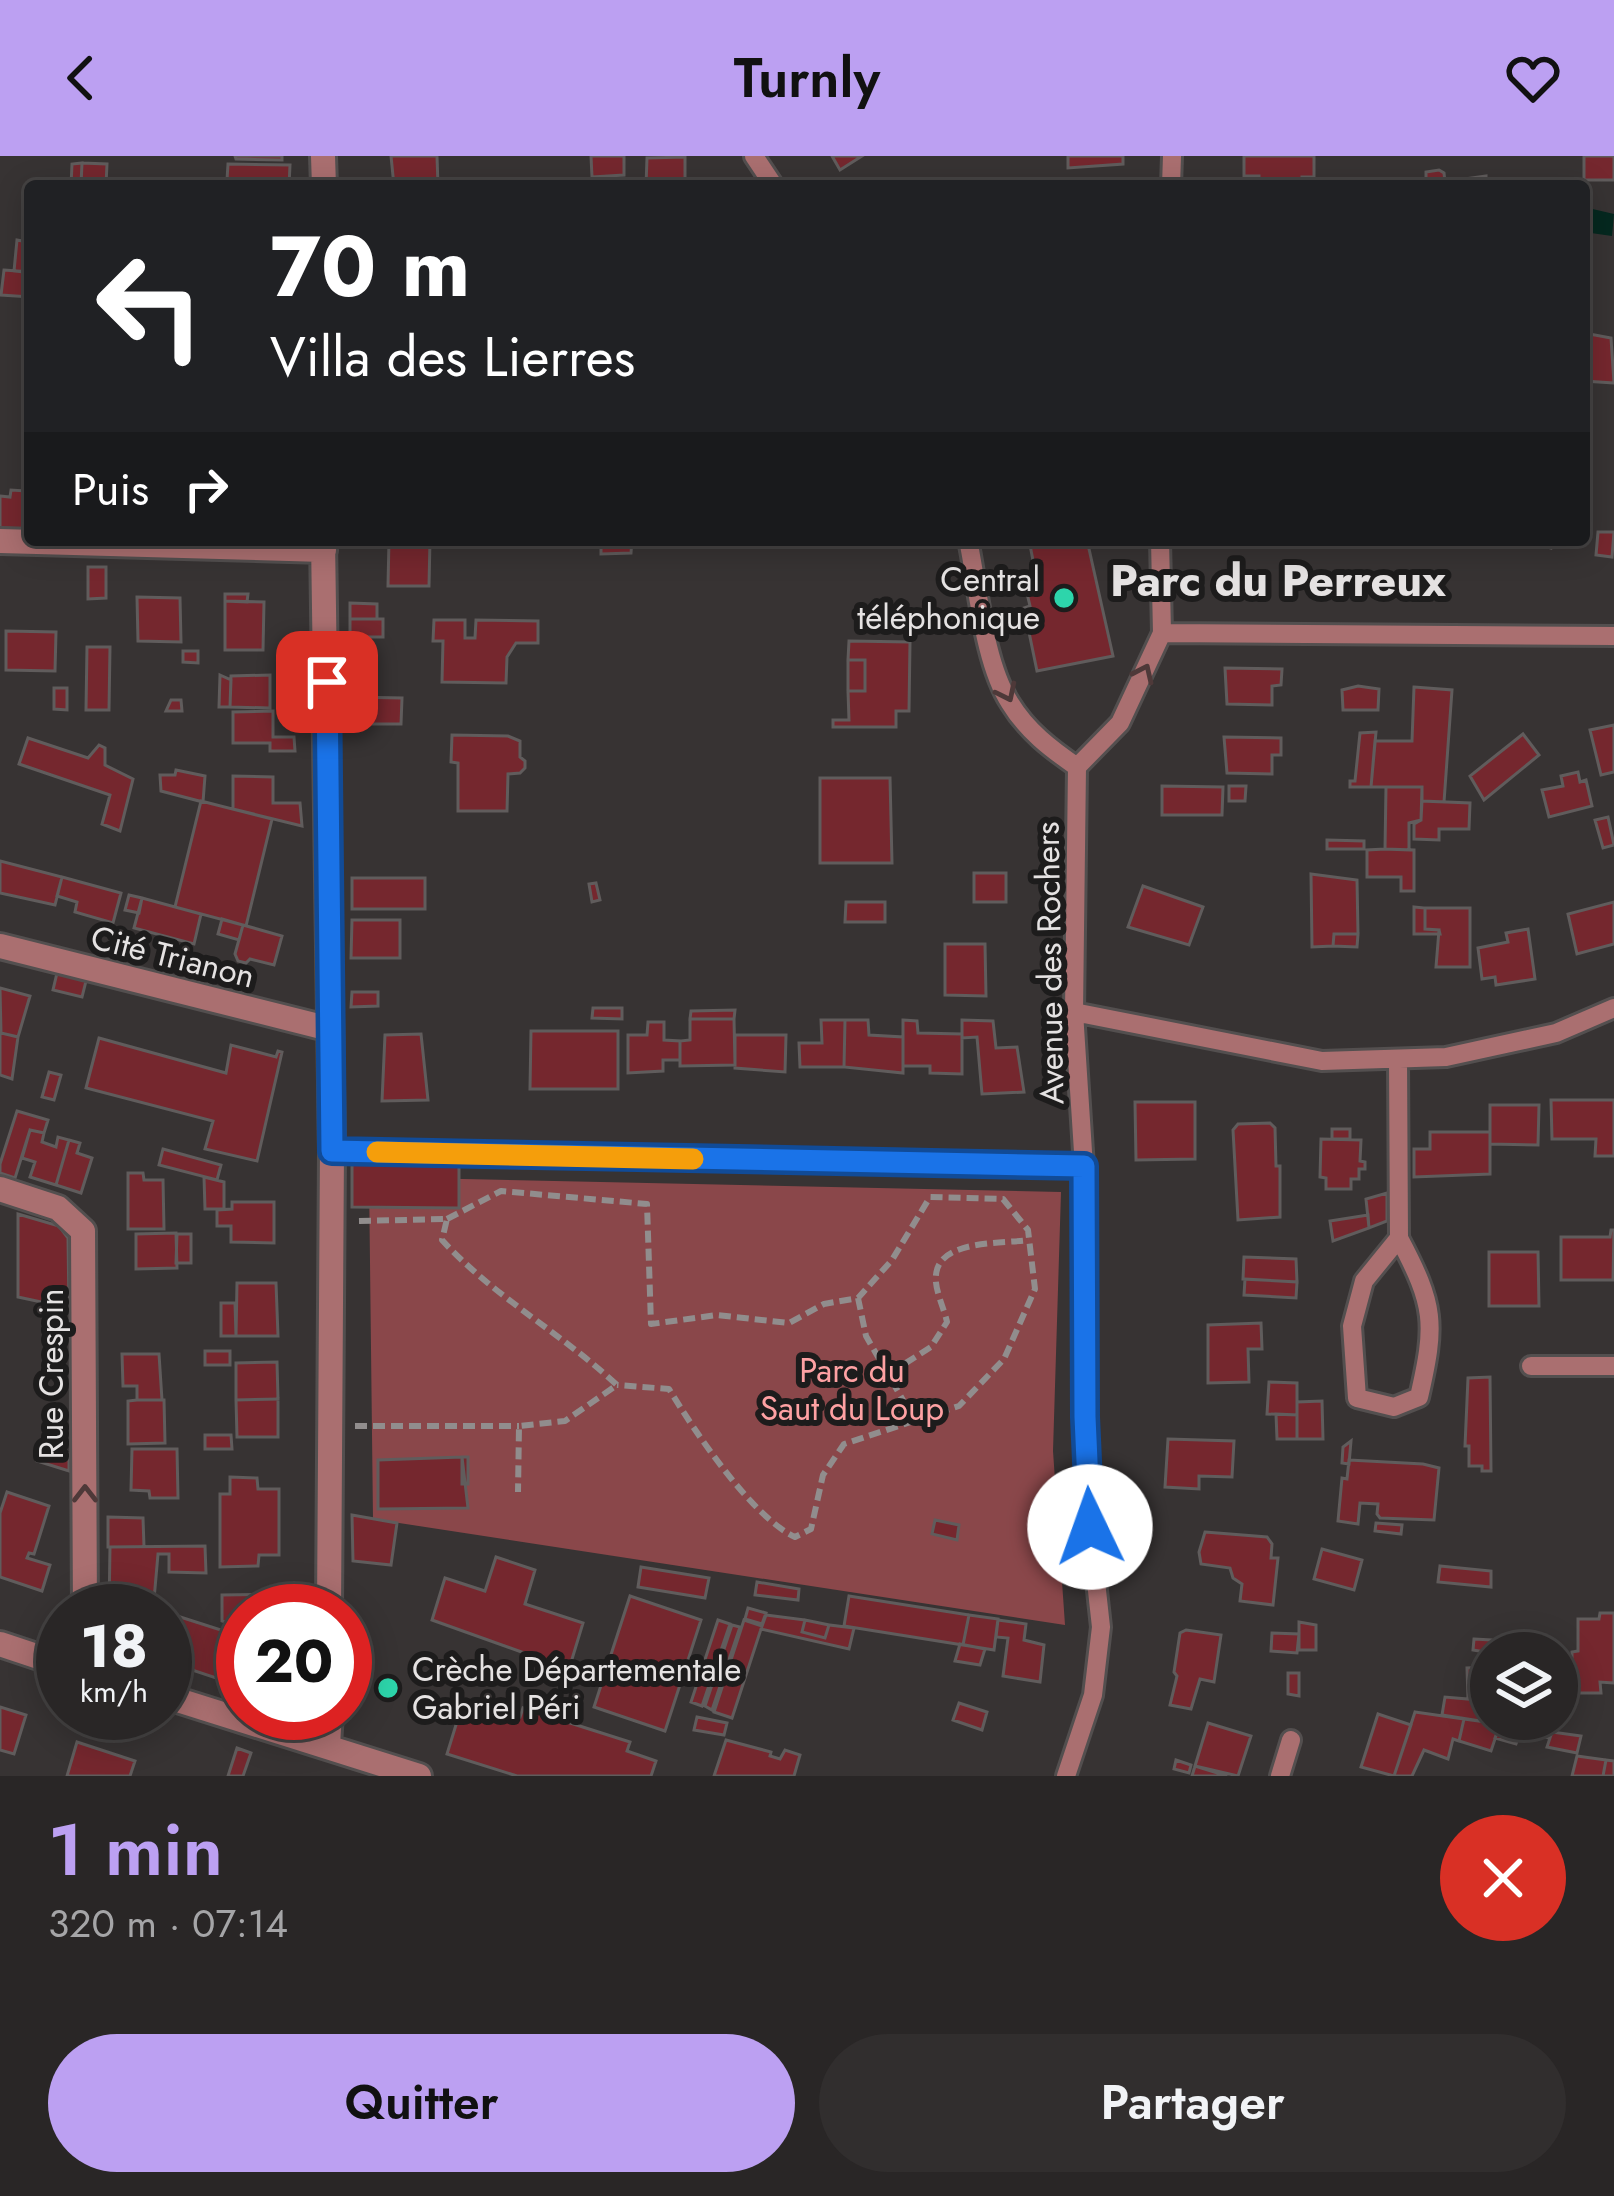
<!DOCTYPE html>
<html lang="fr">
<head>
<meta charset="utf-8">
<style>
	:root { --surface:#292626; --page:#312e2e; --text:#f1f3f6; --muted:#a5a5a7; --line:#454343; --accent:#bca0f2 }
	body { margin:0; font-family:Jost,sans-serif; background:var(--page); color:var(--text); height:100vh; display:flex; flex-direction:column; font-size:45px; white-space:nowrap }
	* { box-sizing:border-box; margin:0 }
	p { font-size:39px; color:var(--muted) }
	.icon { flex:none; width:66px; height:66px; fill:none; stroke:currentColor; stroke-width:2; stroke-linecap:round; stroke-linejoin:round }
	.map { position:relative; height:1620px; overflow:hidden }
	.side { display:flex; flex-direction:column; background:var(--surface); flex:1 }
	.side>* { flex:none }
	.guide { position:absolute; left:24px; top:24px; width:1566px; height:366px; border-radius:12px; box-shadow:0 6px 30px #0003,0 0 0 3px var(--line); background:#202124; color:#fff; overflow:hidden }
	.controls { position:absolute; left:1470px; top:1476px; display:grid; gap:24px }
	.controls a { display:grid; place-items:center; width:108px; height:108px; border-radius:50%; background:var(--surface); box-shadow:0 6px 30px #0003,0 0 0 3px var(--line); font-size:60px }
	.speed { position:absolute; left:36px; top:1428px; display:flex; gap:24px; font-size:60px; font-weight:700; text-align:center }
	.speed>* { display:grid; place-content:center; width:156px; height:156px; border-radius:50%; background:var(--surface); box-shadow:0 6px 30px #0003,0 0 0 3px var(--line); line-height:1 }
	.speed small { font-size:30px; font-weight:400 }
	.speed .limit { border:18px solid #d22; background:#fff; color:#111 }
	.pin { position:absolute; display:grid; place-items:center; width:102px; height:102px; color:#fff; margin:-51px; border-radius:24px; box-shadow:0 6px 18px #0006 }
	.me { position:absolute; width:132px; margin:-66px; rotate:357deg; stroke-linejoin:round; filter:drop-shadow(0 0 9px #0008) }
	.turn { display:flex; align-items:center; gap:42px; height:252px; padding:0 48px; font-size:54px }
	.turn .icon { width:156px; height:156px; stroke-width:2.5 }
	.turn b { display:block; font-size:84px; line-height:102px }
	.then { display:flex; align-items:center; height:114px; padding:0 48px; background:#0003; gap:24px; font-size:45px }
	.round { display:grid; place-items:center; flex:none; width:126px; height:126px; border-radius:63px; background:var(--page) }
	.overview { display:flex; align-items:center; justify-content:space-between; height:204px; padding:0 48px }
	h1 { font-size:72px; font-weight:600; line-height:90px; color:var(--accent) }
	.cta { display:flex; gap:24px; margin-top:auto; padding:24px 48px }
	.cta a { flex:1; height:138px; border-radius:72px; background:var(--accent); color:#111; font-size:48px; font-weight:600; line-height:138px; text-align:center }
	.cta a+a { background:var(--page); color:var(--text) }
	header { display:flex; justify-content:space-between; align-items:center; height:156px; padding:0 48px; background:var(--accent); color:#111; font-size:54px; font-weight:600 }
	.map>svg:first-child { display:block }
	.green { fill:#8a474a }
	.water { fill:#05281f }
	.building { fill:#75272e; stroke:#605c5c; stroke-width:3 }
	.lines { fill:none; stroke-linecap:round; stroke-linejoin:round }
	.service-casing { stroke:#534f4f; stroke-width:24 }
	.minor-casing { stroke:#534f4f; stroke-width:30 }
	.path { stroke:#918d8d; stroke-width:6; stroke-dasharray:12 6; stroke-linecap:butt }
	.service { stroke:#aa6f70; stroke-width:18 }
	.minor { stroke:#aa6f70; stroke-width:24 }
	.oneway { stroke:#4e3939 }
	.route-casing { stroke:#114b97; stroke-width:30 }
	.route { stroke:#1a73e8; stroke-width:21 }
	.slow { stroke:#f59e0b; stroke-width:21 }
	.poi-dot { fill:#2dd5ab; stroke:#1d1c1c; stroke-width:4.5 }
	.labels { text-anchor:middle; stroke-width:12; stroke-linejoin:round; paint-order:stroke }
	.poi-label { font-size:33px; fill:#e5e2e2; stroke:#1d1c1c; text-anchor:end }
	.street-label { font-size:33px; fill:#e5e2e2; stroke:#1d1c1c }
	.park-label { font-size:33px; fill:#fea1a3; stroke:#1d1c1c }
	.district-label { font-size:45px; font-weight:bold; fill:#e5e2e2; stroke:#1d1c1c }
</style>
</head>
<body>
<header><svg class="icon" aria-label="back" viewBox="0 0 24 24"><path d="M15 5l-7 7 7 7"/></svg>Turnly<svg class="icon" aria-label="heart" viewBox="0 0 24 24"><path d="M12 20l-8-8c-3-5 5-10 8-4 3-6 11-1 8 4z"/></svg></header>
<div class="map">
<svg width="1614" height="1620" viewBox="0 0 1614 1620">
	<rect width="100%" height="100%" fill="#373333"/>
	<path class="green" d="M369,1021L1061,1036L1053,1295L1065,1469L373,1363Z"/>
	<path class="water" d="M1584,51L1614,58L1612,80L1584,76Z"/>
	<path class="building" d="M235,0H282V4L236,3Z
		M391,0H437L438,30H394Z
		M591,0H624V19L592,21Z
		M832,0H862L840,14Z
		M1068,0H1123V8L1068,12Z
		M1244,0H1314V21H1302V30H1259V20H1244Z
		M1584,0H1614V24H1584Z
		M685,1V30H646L647,2Z
		M82,7L107,8L106,29L81,27Z
		M82,7L81,30H71L72,8Z
		M228,8L290,9L289,30H250V25L227,24Z
		M1439,14L1444,17L1445,26L1457,24L1469,30H1426V16Z
		M1486,20V30H1469L1457,24Z
		M17,84L28,86L25,116L14,115Z
		M4,114L30,116V141L1,139Z
		M1584,177L1611,182L1614,227L1584,225Z
		M28,307L30,373L0,372V340L10,341L11,334L26,335Z
		M1598,376H1614L1612,401L1596,399Z
		M389,384H430L429,430H388Z
		M601,384H632L631,397L601,398Z
		M1029,384H1087L1113,500L1037,515L1024,452L1030,450L1026,433L1038,430Z
		M1524,384H1553L1551,392Z
		M88,411H106V442L88,443Z
		M225,438H248L247,446L225,445Z
		M137,441L180,442L181,486L138,485Z
		M225,445L264,446L263,494H225Z
		M350,447L377,448V463H350Z
		M350,463H383V481H350Z
		M434,464H465V482H475L476,464L538,465V487H516L507,501L506,527L442,526L443,485H433Z
		M6,475L56,476L55,515L6,514Z
		M849,485L910,486L909,555H896V571H833V564H849L848,535H865V504H848Z
		M87,491H110L109,554H86Z
		M183,495H198V507L183,506Z
		M848,504H865V535H848Z
		M1225,512L1282,513L1281,529L1272,530V549L1227,548Z
		M220,519L231,524L230,551H219Z
		M270,519V552L230,551L231,520Z
		M1358,530L1379,533L1378,554H1343L1342,534Z
		M1414,531L1452,534L1444,646L1422,645V631H1371L1375,585H1412Z
		M54,532H67V554L54,553Z
		M350,541L402,542L401,568H350Z
		M171,544H181L182,555H166Z
		M273,555V581H294L295,595H270V587H233V556Z
		M1614,569V616L1601,619L1590,574Z
		M1376,576L1371,631H1350V625H1355L1360,577Z
		M1523,578L1539,599L1484,644L1470,620Z
		M452,579L508,580L520,585V601L525,605V612L520,617L508,618L507,655H458V607L451,606Z
		M1224,581L1281,582V599H1272V618L1227,617Z
		M28,582L88,602L99,589L105,592V609L133,623L120,675L102,668L110,639L19,608Z
		M176,614L205,620L203,646L161,635L160,619H175Z
		M1578,616L1580,626L1586,624L1592,650L1549,661L1542,634L1563,630L1561,620Z
		M233,620L273,621V647H300L302,670L233,653Z
		M820,622H890L892,707H820Z
		M1162,630L1223,631L1222,659H1162Z
		M1229,630H1246L1245,645H1229Z
		M1386,631H1422L1421,664L1409,667V694L1385,693Z
		M201,645L272,663L246,770L175,751Z
		M1422,645L1470,647L1469,673H1439V684L1414,683V668L1421,664Z
		M1608,661L1614,689L1603,692L1595,664Z
		M1327,684L1364,685V693H1327Z
		M1385,693L1414,694V735H1401V721H1367V694Z
		M0,705L62,721L55,749L0,737Z
		M974,717H1006V746H974Z
		M1311,718L1357,724L1358,778H1334L1333,790L1312,791Z
		M62,721L121,737L113,767L75,756L77,746L57,740Z
		M352,722H425V753H352Z
		M596,727L600,744L592,746L589,728Z
		M1143,730L1203,751L1189,789L1128,771Z
		M129,739L142,742L139,757L125,754Z
		M142,742L201,758L194,788L134,772Z
		M846,746H885V766H845Z
		M1614,746V788L1577,798L1568,758Z
		M1414,751L1425,752V773L1439,774L1440,778H1414Z
		M1425,752H1470V811H1436L1439,774L1425,773Z
		M222,763L243,769L239,784L218,778Z
		M352,764H400V802H351Z
		M243,769L282,780L274,809L250,803L246,807L238,805L235,798Z
		M1528,773L1535,823L1496,829L1495,821L1482,823L1478,792L1508,786L1506,777Z
		M1334,778H1358L1357,791L1333,790Z
		M945,788H985L986,840L945,839Z
		M57,817L86,825L82,841L53,834Z
		M0,832L30,840L18,881L1,877Z
		M352,836H378V850L351,851Z
		M593,852H622V863L592,862Z
		M735,854L734,863H690L691,855Z
		M690,863H734L735,909L680,910V885L690,884Z
		M821,864H845L844,911H800L799,887H822Z
		M845,864H868L869,879L903,881V917L844,911Z
		M903,864L917,865L918,877L962,878V918L930,917V910H903Z
		M962,864L993,865L996,892L1017,891L1024,936L982,938L977,881L962,882Z
		M648,866H664V884L680,885V904H663V915L628,917V879H647Z
		M0,871L1,877L18,881L12,923L0,919Z
		M531,875H618V933H530Z
		M421,878L428,944L382,945L385,879Z
		M735,879H786L785,916L735,912Z
		M99,882L226,917L231,889L276,901L278,895L282,896L257,1005L205,993L213,965L86,932Z
		M49,916L61,919L54,944L42,941Z
		M1551,944H1614V1000H1595L1596,983H1552Z
		M1135,946H1195V1003L1136,1004Z
		M1490,949H1539L1538,989L1490,988Z
		M17,955L48,964L44,977L30,974L15,1022L0,1017V1008Z
		M1270,967L1275,972L1276,1010H1280V1061L1238,1064L1233,974L1238,968Z
		M1332,973H1350V983H1332Z
		M30,974L44,977L42,986L56,991L58,981L69,984L56,1029L30,1021L35,1006L22,1002Z
		M1430,976H1490V1018L1414,1021V993H1430Z
		M1321,983L1361,984L1360,1005L1365,1006V1013H1359V1023H1351V1033H1326V1022L1320,1021Z
		M69,984L80,987L77,997L92,1002L81,1037L56,1029Z
		M163,993L221,1009L217,1024L159,1009Z
		M352,1007H459V1052L352,1051Z
		M128,1017H143L144,1024H163L164,1073H128Z
		M204,1021L224,1026V1053H205Z
		M1387,1037V1065L1369,1072L1366,1043Z
		M232,1046H274V1087L231,1086V1070H217V1054L232,1053Z
		M18,1058L59,1070L68,1082L69,1152L18,1141Z
		M1368,1059L1369,1072L1333,1085L1330,1065Z
		M1611,1074H1614L1613,1124H1561V1081H1610Z
		M176,1077L177,1112L136,1113V1078Z
		M177,1078H191V1107H176Z
		M1489,1096H1538L1539,1150H1489Z
		M1244,1101L1296,1103L1297,1126L1243,1123Z
		M1245,1123L1297,1126L1296,1142L1244,1139Z
		M237,1127H276L278,1180H236Z
		M221,1147H235L236,1180H221Z
		M1261,1167L1262,1193H1248L1249,1226L1208,1227V1169Z
		M205,1195H230V1209H205Z
		M122,1198H159L162,1244H137V1230H123Z
		M277,1206L278,1243L236,1244V1207Z
		M1490,1221L1491,1315H1482V1310H1469V1290H1465L1468,1222Z
		M1269,1226L1297,1227V1259L1267,1258Z
		M278,1243V1281H237L236,1244Z
		M137,1244H164L165,1287L128,1288V1245Z
		M1322,1245L1323,1283H1297V1246Z
		M1276,1258L1297,1259V1283H1277Z
		M205,1279H231L232,1293H205Z
		M1168,1283L1234,1285L1232,1321L1199,1320V1333L1165,1331Z
		M1351,1285L1349,1308L1342,1307L1343,1291Z
		M41,1290L69,1298V1315L37,1305Z
		M132,1293H177L178,1342H150L149,1335L131,1334Z
		M462,1301H468V1328H462Z
		M462,1301L468,1352L378,1353V1304Z
		M1349,1304L1423,1308L1439,1312L1434,1364L1380,1362L1377,1358L1378,1348L1360,1347L1358,1368L1338,1365L1342,1322L1347,1323Z
		M230,1321L257,1322L258,1333H279V1399H259L258,1410L220,1411V1338H230Z
		M7,1336L49,1350L34,1398L29,1397L27,1402L50,1409L42,1435L0,1421V1357Z
		M352,1359L397,1367L391,1409L353,1405Z
		M108,1361L143,1362L144,1391H108Z
		M935,1364L959,1369L957,1384L932,1378Z
		M1376,1367L1402,1369L1401,1378L1375,1375Z
		M1205,1376L1267,1381L1272,1388L1271,1402H1278L1273,1449L1240,1445L1242,1428L1233,1422L1230,1412L1201,1408L1199,1396Z
		M205,1390L206,1417L169,1416V1398H158L153,1455H109L110,1391Z
		M1322,1393L1362,1404L1354,1434L1314,1423Z
		M496,1401L535,1414L525,1448L583,1467L569,1513L432,1464L445,1422L485,1435Z
		M1440,1410L1491,1415V1431L1438,1426Z
		M641,1411L709,1422L705,1442L638,1431Z
		M757,1426L799,1433L798,1444L755,1439Z
		M305,1438V1455H257V1445H247L243,1472L222,1465V1439Z
		M630,1440L701,1464L665,1575L594,1551Z
		M849,1440L969,1459L963,1489L844,1470Z
		M748,1452L766,1457L762,1468L745,1463Z
		M1600,1457H1614V1527L1600,1526L1601,1537H1565L1559,1526L1564,1518L1572,1517V1496L1578,1495V1463H1599Z
		M174,1459L243,1481V1531L165,1505V1461L173,1463Z
		M766,1459L805,1464L802,1476L825,1482L829,1469L854,1472L849,1493L761,1473Z
		M969,1459L998,1463L994,1494L963,1489Z
		M718,1464L730,1468L702,1550L691,1546Z
		M744,1464L762,1470L732,1562L714,1556Z
		M805,1464L829,1469L825,1482L802,1476Z
		M998,1464L1026,1468L1024,1484L1044,1489L1040,1526L1003,1520L1008,1482L996,1481Z
		M1299,1466L1316,1469V1494H1299Z
		M732,1469L740,1471L712,1554L705,1550Z
		M1186,1474L1221,1479L1214,1526L1200,1523L1191,1553L1170,1549L1177,1520L1174,1516L1180,1477Z
		M1272,1477L1299,1478L1297,1497L1271,1495Z
		M1474,1483L1491,1484V1497L1473,1494Z
		M960,1488L985,1493L980,1509L955,1505Z
		M1491,1511L1493,1567L1442,1559L1445,1541L1468,1543L1467,1512Z
		M1288,1517H1299V1540L1288,1538Z
		M464,1543L520,1561L523,1552L630,1586L627,1595L656,1605L651,1620H517L447,1598Z
		M959,1547L987,1556L982,1574L953,1564Z
		M0,1551L26,1559L14,1598L0,1594Z
		M1415,1556L1464,1563L1459,1585L1453,1583L1448,1603L1424,1594L1412,1620H1394Z
		M1378,1558L1411,1569L1394,1620L1361,1611Z
		M697,1561L727,1567L724,1579L694,1574Z
		M1464,1563L1500,1568L1491,1595L1459,1585Z
		M1208,1567L1251,1580L1238,1620L1195,1610Z
		M1500,1568L1522,1571L1516,1588L1495,1582Z
		M1522,1571L1552,1576L1550,1582L1519,1577Z
		M1552,1576L1581,1580L1577,1597L1547,1591Z
		M726,1584L771,1596L770,1600L780,1603L785,1594L800,1599L794,1620H714Z
		M77,1586L135,1605L130,1620H67Z
		M237,1592L251,1597L243,1620H228Z
		M1577,1600L1606,1604L1603,1620H1572Z
		M1176,1604L1191,1609L1189,1617L1174,1613Z
		M1606,1604L1614,1605V1620H1603Z
		M1195,1610L1227,1620H1192Z"/>
	<g class="lines">
		<g class="service-casing">
			<path id="service" d="M754,0L774,30
				M1171,30L1172,0
				M968,384C978,431 984,507 1010,547C1027,575 1051,593 1077,611
				M1162,477L1614,480
				M1077,611L1120,567L1162,477L1160,384
				M1074,856L1322,905L1446,901L1556,877L1614,852
				M1398,903L1399,1082L1364,1125L1352,1170L1357,1242L1394,1251L1419,1241C1436,1167 1435,1150 1399,1082
				M332,995L1084,1011
				M1531,1210H1614
				M1066,1620L1093,1539L1101,1471L1090,1371L1085,1261L1084,1011L1074,856L1077,611
				M1280,1620L1291,1584"/>
		</g>
		<g class="minor-casing">
			<path id="minor" d="M323,0L324,30
				M323,384L332,995L329,1455
				M0,385L324,394
				M0,790L330,873
				M0,1033L58,1052L83,1075L85,1455
				M0,1488L63,1509
				M165,1540L419,1620
				M328,1589L330,1557"/>
		</g>
		<path class="path" d="M447,1063L501,1035L647,1048L651,1168L717,1159L789,1167L824,1148L858,1142L892,1104L930,1041L1003,1043L1028,1074L1035,1133L1004,1203L959,1250L844,1288L823,1319L811,1373L795,1381C752,1361 695,1276 669,1233L617,1229
			M359,1065L447,1063L442,1084C493,1140 561,1177 617,1229L565,1265L519,1270L518,1336
			M858,1142L866,1180L915,1265
			M890,1217L931,1191L947,1166C944,1152 934,1132 936,1119C939,1083 1003,1088 1029,1084
			M355,1270H519"/>
		<use href="#service" class="service"/>
		<use href="#minor" class="minor"/>
	</g>
	<defs><path id="oneway-chevron" d="M-2-3.5L2.5 0L-2 3.5" fill="none" stroke-width="1.6" stroke-linecap="round" stroke-linejoin="round" transform="scale(3)"/></defs>
	<g class="oneway">
		<use href="#oneway-chevron" transform="translate(1144 517) rotate(-65)"/>
		<use href="#oneway-chevron" transform="translate(1007 537) rotate(64)"/>
		<use href="#oneway-chevron" transform="translate(85 1338) rotate(-90)"/>
	</g>
	<g class="lines">
		<g class="route-casing">
			<path id="route" d="M327,526L332,995L1084,1010L1085,1261L1090,1371"/>
		</g>
		<use href="#route" class="route"/>
		<path class="slow" d="M377,996L693,1003"/>
	</g>
	<g class="poi-dot">
		<circle cx="1064" cy="442" r="12"/>
		<circle cx="388" cy="1532" r="12"/>
	</g>
	<g class="labels">
		<g class="poi-label">
			<text x="1040" y="435">Central<tspan x="1040" dy="38">téléphonique</tspan></text>
			<text x="412" y="1525" text-anchor="start">Crèche Départementale<tspan x="412" dy="38">Gabriel Péri</tspan></text>
		</g>
		<g class="street-label">
			<text transform="translate(173 800) rotate(14)" y="12">Cité Trianon</text>
			<text transform="translate(1049 807) rotate(-91)" y="12">Avenue des Rochers</text>
			<text transform="translate(51 1218) rotate(-90)" y="12">Rue Crespin</text>
		</g>
		<g class="park-label">
			<text x="852" y="1226">Parc du<tspan x="852" dy="38">Saut du Loup</tspan></text>
		</g>
		<g class="district-label">
			<text x="1278" y="440">Parc du Perreux</text>
		</g>
	</g>
</svg>
<div class="controls">
<a><svg class="icon" aria-label="layers" viewBox="0 0 24 24"><path d="M12 4l9 5-9 5-9-5zM3 14l9 5 9-5"/></svg></a>
</div>
<div class="speed"><div>18<small>km/h</small></div><div class="limit">20</div></div>
<div class="pin" style="left:327px;top:526px;background:#d93025"><svg class="icon" aria-label="arrive" viewBox="0 0 24 24"><path d="M6 21V4h12l-3 4 3 4H6"/></svg></div>
<svg class="me" style="left:1090px;top:1371px" viewBox="-20 -20 40 40"><circle r="19" fill="#fff"/><path d="M0-13L10 11 0 6-10 11z" fill="#1a73e8"/></svg>
<div class="guide">
<div class="turn"><svg class="icon" aria-label="left" viewBox="0 0 24 24"><path d="M17 20v-9H6M10 6l-5 5 5 5"/></svg><div><b>70 m</b>Villa des Lierres</div></div>
<div class="then">Puis<svg class="icon" aria-label="right" viewBox="0 0 24 24"><path d="M7 20v-9h11M14 6l5 5-5 5"/></svg></div>
</div>
</div>
<section class="side">
<div class="overview"><div><h1>1 min</h1><p>320 m · 07:14</p></div><a class="round" style="background:#d93025;color:#fff"><svg class="icon" aria-label="close" viewBox="0 0 24 24"><path d="M6 6l12 12M18 6L6 18"/></svg></a></div>
<div class="cta"><a>Quitter</a><a>Partager</a></div>
</section>
</body>
</html>
